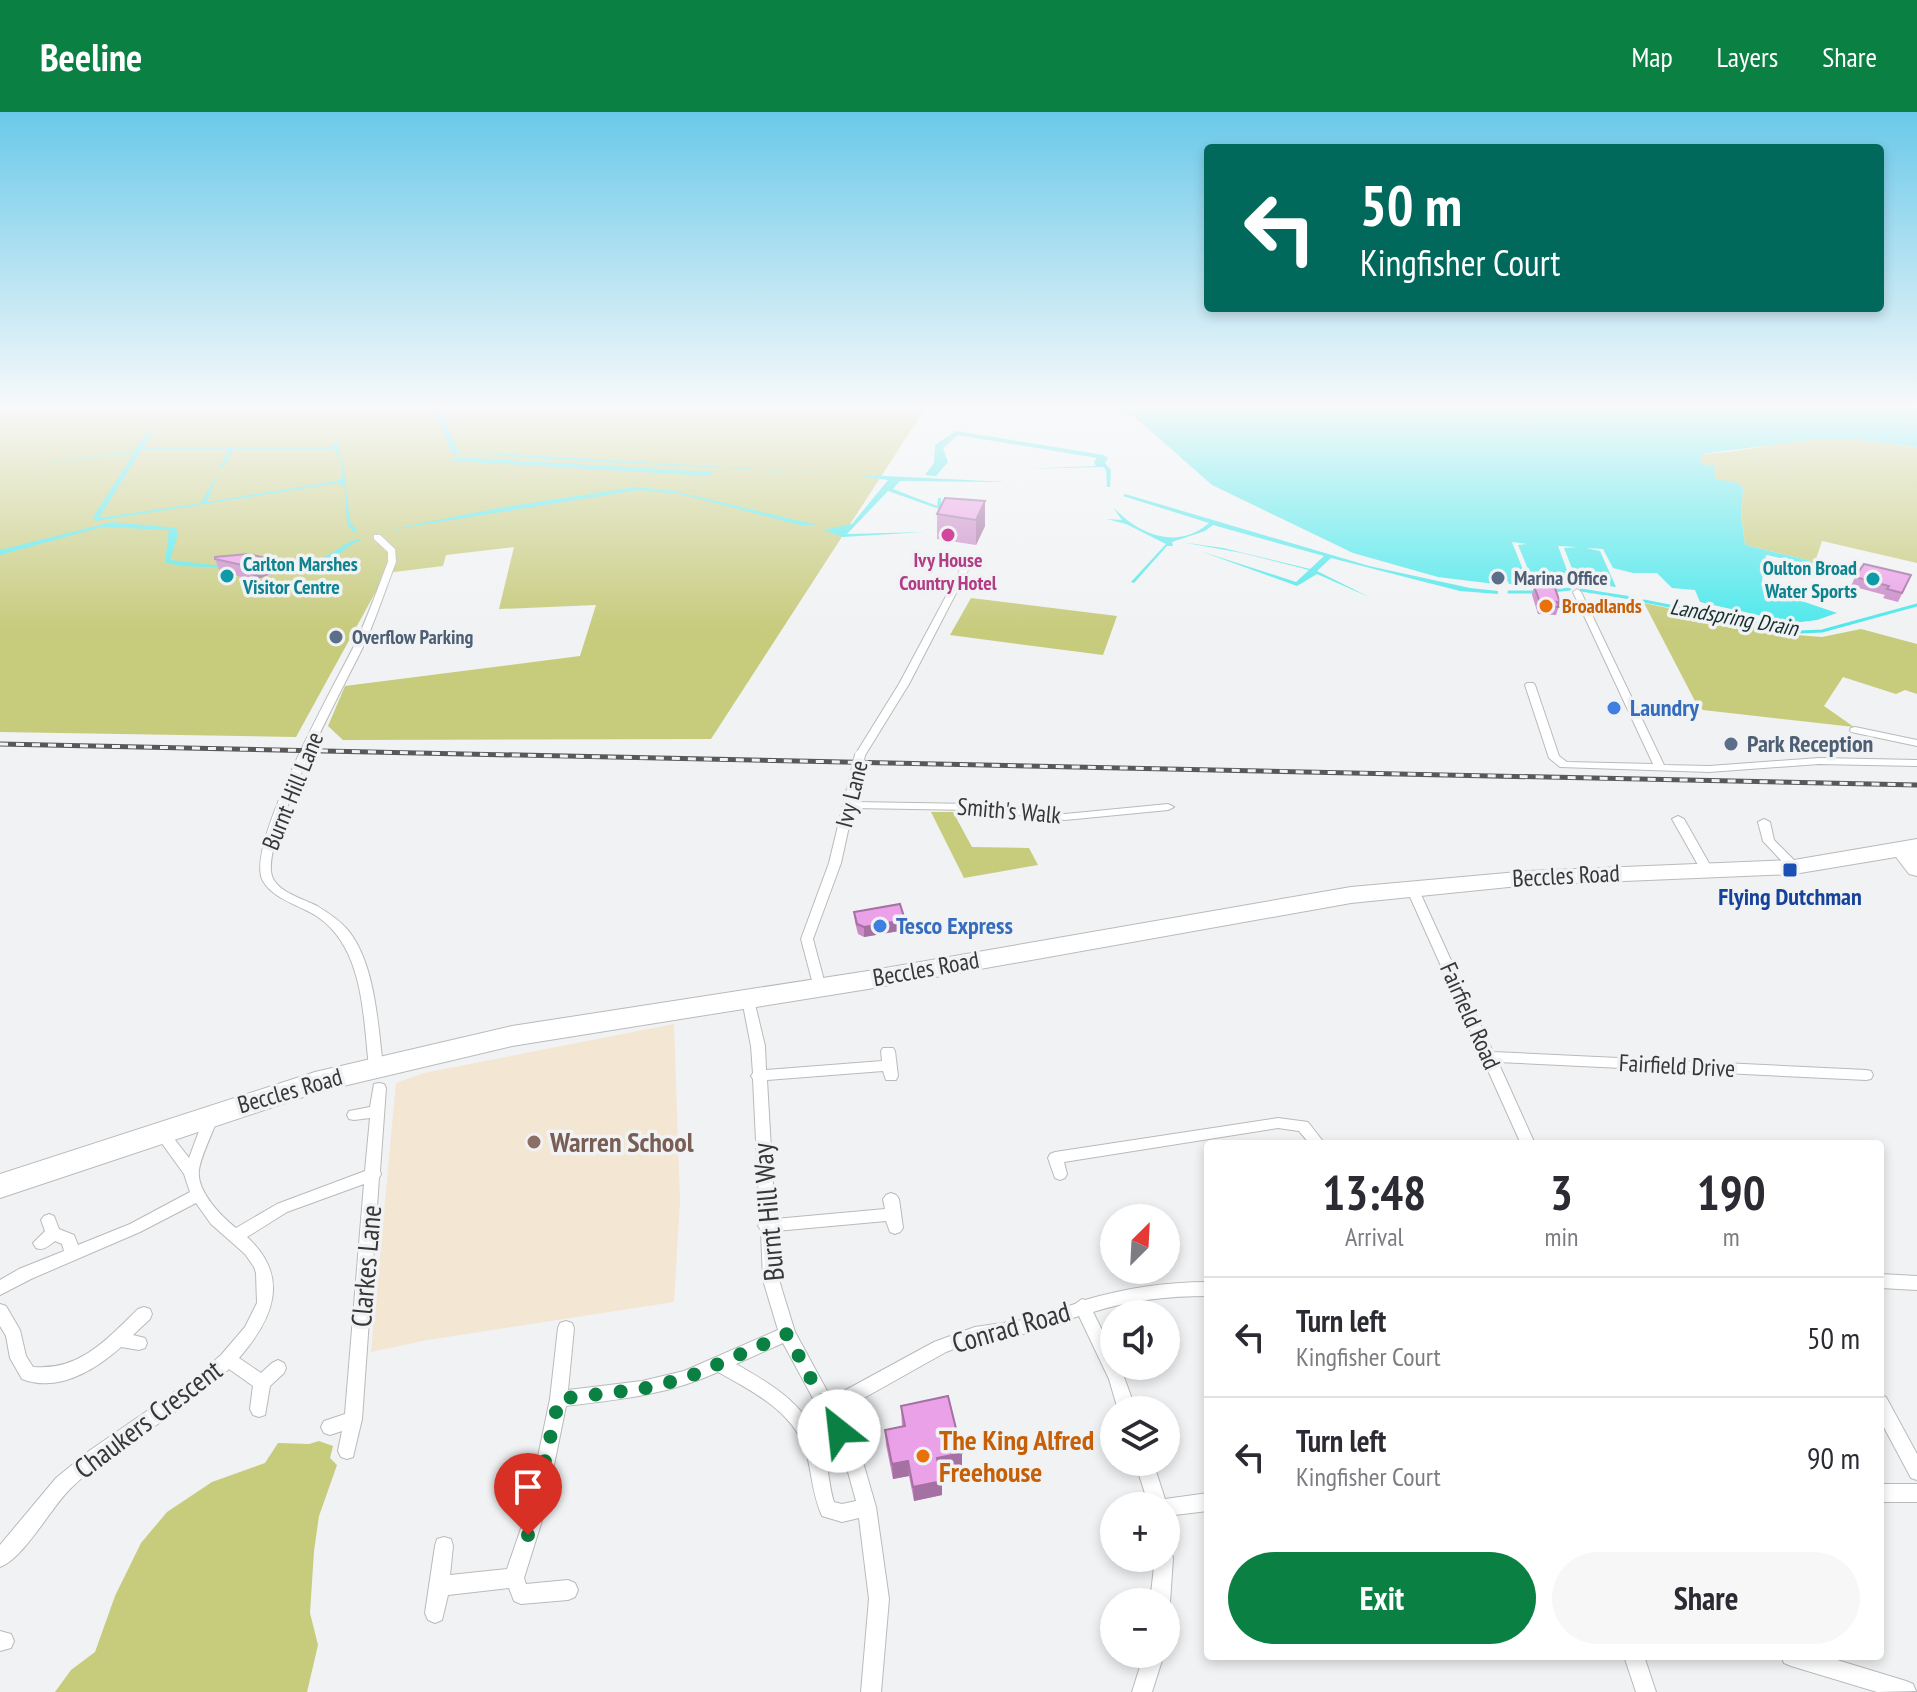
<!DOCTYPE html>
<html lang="en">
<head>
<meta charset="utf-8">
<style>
	:root { --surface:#fff; --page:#f7f7f7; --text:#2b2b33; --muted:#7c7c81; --line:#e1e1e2; --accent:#0b8043 }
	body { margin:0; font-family:"PT Sans Narrow",sans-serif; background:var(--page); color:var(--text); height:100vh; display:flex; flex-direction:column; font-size:30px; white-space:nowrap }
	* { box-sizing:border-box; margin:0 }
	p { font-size:26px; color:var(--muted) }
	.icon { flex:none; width:44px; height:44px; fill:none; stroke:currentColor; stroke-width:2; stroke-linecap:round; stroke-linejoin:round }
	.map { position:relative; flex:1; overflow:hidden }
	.panel { position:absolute; left:1204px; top:1028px; width:680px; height:520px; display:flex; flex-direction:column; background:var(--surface); border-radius:8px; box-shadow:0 4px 12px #0003 }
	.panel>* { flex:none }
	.guide { position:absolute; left:1204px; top:32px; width:680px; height:168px; border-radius:8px; box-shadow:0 4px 12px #0003; background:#00695c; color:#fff; overflow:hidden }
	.needle { width:52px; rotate:24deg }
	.controls { position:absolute; left:1100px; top:1092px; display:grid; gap:16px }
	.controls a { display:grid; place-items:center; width:80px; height:80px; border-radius:50%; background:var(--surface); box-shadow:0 4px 12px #0003; font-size:40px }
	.pin { position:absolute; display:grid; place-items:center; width:68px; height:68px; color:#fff; margin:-82px -34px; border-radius:50% 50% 50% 0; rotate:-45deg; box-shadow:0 0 8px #0007 }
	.pin .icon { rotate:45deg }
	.me { position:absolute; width:88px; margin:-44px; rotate:331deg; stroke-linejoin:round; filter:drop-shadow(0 0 6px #0008) }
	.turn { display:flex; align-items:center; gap:28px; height:168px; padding:0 24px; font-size:36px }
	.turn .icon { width:104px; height:104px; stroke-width:2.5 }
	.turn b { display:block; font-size:56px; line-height:68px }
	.eta { display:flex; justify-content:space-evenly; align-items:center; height:136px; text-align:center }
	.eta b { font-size:48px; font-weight:800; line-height:56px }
	.primary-button { display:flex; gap:16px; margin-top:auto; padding:16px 24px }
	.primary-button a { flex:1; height:92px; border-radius:48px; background:var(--accent); color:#fff; font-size:32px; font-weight:800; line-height:92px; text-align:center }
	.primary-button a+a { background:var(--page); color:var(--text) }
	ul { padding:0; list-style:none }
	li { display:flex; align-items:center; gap:24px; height:120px; padding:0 24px; border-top:2px solid var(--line) }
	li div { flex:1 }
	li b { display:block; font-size:30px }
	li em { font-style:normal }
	header { display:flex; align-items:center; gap:48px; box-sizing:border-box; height:112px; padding:0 40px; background:var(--accent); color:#fff }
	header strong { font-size:38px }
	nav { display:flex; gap:44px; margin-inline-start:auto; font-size:28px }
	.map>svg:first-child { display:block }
	.education { fill:#f3e6d2 }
	.green { fill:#c7cb7c }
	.water { fill:#4ee8eb }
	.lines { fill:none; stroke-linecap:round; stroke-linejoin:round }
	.stream { stroke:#4ee8eb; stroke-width:3 }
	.street-casing { stroke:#b8babc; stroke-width:2 }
	.highway-casing { stroke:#b8babc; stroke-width:2 }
	.street { fill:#fff; fill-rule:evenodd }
	.highway { fill:#fff; fill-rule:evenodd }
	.rail-casing { stroke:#585859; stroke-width:5 }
	.rail { stroke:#f0f2f3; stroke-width:3; stroke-dasharray:8; stroke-linecap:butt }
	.street-bridge-casing { stroke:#b8babc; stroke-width:12; stroke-linecap:butt }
	.street-bridge { stroke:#fff; stroke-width:10 }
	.wall { fill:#ca8ac8 }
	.shaded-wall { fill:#a471a2 }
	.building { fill:#eba1e8; stroke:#a471a2; stroke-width:2 }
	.route { stroke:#0b8043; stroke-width:14; stroke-dasharray:0 25.2 }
	.hotel-dot { fill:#d1479c; stroke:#f0f2f3; stroke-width:3 }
	.culture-dot { fill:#0f9aa8; stroke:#f0f2f3; stroke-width:3 }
	.service-dot { fill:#5c6f8a; stroke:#f0f2f3; stroke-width:3 }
	.food-dot { fill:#e8710a; stroke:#f0f2f3; stroke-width:3 }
	.shop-dot { fill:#3f7fe0; stroke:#f0f2f3; stroke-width:3 }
	.transit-dot { fill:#1a4fb4; stroke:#f0f2f3; stroke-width:3 }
	.education-dot { fill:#8d6e63; stroke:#f0f2f3; stroke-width:3 }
	.labels { text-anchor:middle; stroke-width:7; stroke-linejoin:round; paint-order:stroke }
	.far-hotel-label { font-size:20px; font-weight:bold; fill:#b23c85; stroke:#f0f2f3 }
	.far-culture-label { font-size:20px; font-weight:bold; fill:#0d838f; stroke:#f0f2f3; text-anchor:start }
	.far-service-label { font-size:20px; font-weight:bold; fill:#4e5e75; stroke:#f0f2f3; text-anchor:start }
	.far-food-label { font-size:20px; font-weight:bold; fill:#c56008; stroke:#f0f2f3; text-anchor:start }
	.far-water-label { font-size:22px; font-style:italic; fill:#152e2e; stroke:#f0f2f3 }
	.shop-label { font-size:24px; font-weight:bold; fill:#366cbe; stroke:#f0f2f3; text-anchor:start }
	.service-label { font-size:24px; font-weight:bold; fill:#4e5e75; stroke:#f0f2f3; text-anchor:start }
	.street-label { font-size:24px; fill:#373738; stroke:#f0f2f3 }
	.transit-label { font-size:24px; font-weight:bold; fill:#164399; stroke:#f0f2f3 }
	.near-education-label { font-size:28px; font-weight:bold; fill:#785e54; stroke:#f0f2f3; text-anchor:start }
	.near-street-label { font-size:28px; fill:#373738; stroke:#f0f2f3 }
	.near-food-label { font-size:28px; font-weight:bold; fill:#c56008; stroke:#f0f2f3; text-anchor:start }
</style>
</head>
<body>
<header>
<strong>Beeline</strong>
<nav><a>Map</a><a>Layers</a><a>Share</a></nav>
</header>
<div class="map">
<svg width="1917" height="1580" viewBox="0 0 1917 1580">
	<rect width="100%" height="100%" fill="#f0f2f3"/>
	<path class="education" d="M674,912L680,1089L674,1190L427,1228L371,1240L396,971L424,961Z"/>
	<path class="green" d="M0,295H926L711,627L343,628L328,614L345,574L580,544L596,493L499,497L514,435L446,443L443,454L386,461L296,625L0,620Z
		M1809,328H1858L1917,335V451L1822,429L1815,450L1745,433L1741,402L1743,377L1738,371L1716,368L1714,356L1701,352L1702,342C1737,341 1772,331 1809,328Z
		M971,486L1117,504L1103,543L950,523Z
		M1644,491L1797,523L1822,525L1861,517L1917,532V582L1905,578L1896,582L1843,565L1824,594L1854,615L1703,598L1696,591Z
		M931,700H953L972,735L1029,736L1038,753L964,766Z
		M319,1329L333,1334L330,1346L337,1353L319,1404L314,1439L310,1501L318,1533L307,1580H55L71,1558L95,1540L115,1484L141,1431L167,1400L212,1370L265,1351L278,1331L309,1332Z"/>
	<path class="water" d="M433,295H440L458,339L843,362L526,346L469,340L452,342Z
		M1112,295H1917V335L1858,328H1809L1702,342L1701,352L1717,354L1714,356L1716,367L1738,371L1743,377L1741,402L1745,433L1815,450L1811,453L1767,443L1765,445L1779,451L1764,447L1762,471L1775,480L1837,501L1817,508L1793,511L1700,490L1695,478L1672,476L1657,461H1633L1613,456L1603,437L1586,436L1600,439L1616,475L1577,469L1564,436L1577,435L1558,434L1571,469H1533L1518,433L1527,432L1512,430L1529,473L1509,472L1503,459H1491L1495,472L1438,465L1353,441L1212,373L1135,305Z
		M149,318H153L144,335H330L337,330L342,348L333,337H234L223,356L219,357L228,339L226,337H142L99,406L201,391L219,360L207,390L337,369L343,365L340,350L343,349L350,409L358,421L353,420L347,411L345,376L339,371L96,409L93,407L97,399L134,341L28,354L134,339Z
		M956,319L1104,343L1108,346L1105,351L1111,358L1110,375H1107L1106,358L1103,355L1025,357L1096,354L1094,350L1097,346L958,323L943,336L948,350L936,364L925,363L934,351L935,333Z
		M454,345L713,360L710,364L451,349Z
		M865,363L1007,370L900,369L893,377L937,394L938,386H941V396L945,399L888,379L847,422L925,420L843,425L823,418L852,412L888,368L864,365Z
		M636,375L674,379L817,413H800L680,382L639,378L383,419L499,396Z
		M1125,382L1369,454L1470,476L1498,479V482L1460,479L1331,446L1317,459L1369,485L1317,462L1297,474L1200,439L1296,470L1309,458L1242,441L1181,430L1223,436L1310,457L1324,444L1213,413L1205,419L1172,430L1173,434H1167L1134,471L1131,470L1166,432L1126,412L1107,407L1122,408L1113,395C1138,422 1177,439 1209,411L1123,384Z
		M112,410L176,416L178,422L170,448L213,453L320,446C337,442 346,426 364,427C348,432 345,440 332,445C309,454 186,460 165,450L169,418L102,415L0,443V438Z"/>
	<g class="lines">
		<path class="stream" d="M1581,478L1631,486
			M1551,479L1570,477
			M1509,480H1538
			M1644,489L1800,520L1822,519L1917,493"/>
		<g class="street-casing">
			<path id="street" d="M374,423H380L395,437L396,450C385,478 376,507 363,535C344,574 260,729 272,764C277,780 304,787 317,794C327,800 338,807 346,816C375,848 378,913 383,955L381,959H371L369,955C363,904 364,837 318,805C300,793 274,788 263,769C243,736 335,572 354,534C367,507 377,478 388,450V440L374,427Z
				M964,455L968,458L909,572L864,645H856L855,643L899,572L960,458Z
				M1577,477L1581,480L1664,653L1709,654L1819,646L1917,648V654L1819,652L1709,660L1560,655L1549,646L1525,573L1527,571H1533L1535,573L1559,644L1567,650L1653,652L1573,480Z
				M1855,615L1917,628V634L1851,620L1850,618L1851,616Z
				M856,657L861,660L855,690L972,692L1065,702L1168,692L1174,695L1168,698L1065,708L972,698L853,696L841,751L813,827L826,876L825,879H815L814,876L801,827L829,751L851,660Z
				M1678,704L1684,707L1714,760L1712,763H1704L1702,760L1672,707Z
				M1764,707L1770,710L1774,728L1798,752L1800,755L1798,758H1790L1763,729L1758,710Z
				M1412,772L1418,776L1493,940L1866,958L1871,959L1873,963L1871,967L1866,968L1498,950L1535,1032H1521L1406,776Z
				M748,883L753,885L754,888L765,934L766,958L882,949L881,939L883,936H893L895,939L898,964L896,968H886L883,959L767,968L775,1107L885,1097L883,1087L886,1083L891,1081L896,1083L899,1087L903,1116L900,1120L895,1122L890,1120L886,1109L776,1119L779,1168L795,1220L831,1286L934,1230L975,1215L1023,1208L1075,1192L1082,1187L1085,1188C1126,1176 1165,1170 1208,1170V1184C1168,1184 1131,1188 1093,1200L1114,1242V1254H1120L1136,1298H1118L1109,1267L1079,1204L1023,1222L975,1229L946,1240L839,1300L860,1340L876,1395L889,1487L881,1580H861L869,1487L859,1406L842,1410L822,1404C813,1384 812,1364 807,1343C796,1301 754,1280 718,1260C667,1283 622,1287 566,1294L544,1402L524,1466L526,1472L568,1468L575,1471L578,1478L575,1485L568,1488L521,1492L514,1489L509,1476L448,1483L442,1508L435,1511L428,1508L425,1501L435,1434L437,1427L444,1425L451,1427L453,1434L450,1463L507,1457L526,1402L550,1287L558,1216L560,1211L566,1209L572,1211L574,1216L568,1278L642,1269L684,1259L778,1218L763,1168L761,1118L758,1114L760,1110L753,967L751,964L753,961L751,934L742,888L743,885ZM783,1231L843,1342L856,1389L842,1392L834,1390C829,1375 829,1358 824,1342C811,1296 775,1274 736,1252Z
				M379,971L384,972L386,976L380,1059L381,1062L379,1066L362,1307L353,1345L347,1347L341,1345L338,1339L342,1319L330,1323L324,1321L321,1315L324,1309L345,1302L364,1072L287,1100L247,1125C291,1165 273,1207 239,1246L261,1261L272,1251L278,1248L284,1251L286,1256L284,1261L270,1274L265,1303L259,1305L253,1303L250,1297L253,1274L229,1257C208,1275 188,1292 165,1307C133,1330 98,1349 70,1377C50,1397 24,1446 0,1455V1433L56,1366L89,1339L189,1270L221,1243L245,1215L257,1191L256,1161L254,1155L245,1142L211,1112L196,1091L140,1120L31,1167L0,1183V1168L19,1157L64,1139L62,1132L55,1129C48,1134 44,1139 36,1136L33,1131L45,1119L41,1108L44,1104L49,1102L54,1104L59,1117L74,1123L78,1133L130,1112L190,1080L184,1062L153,1019L155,1015L160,1013L165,1015L189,1046L205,1003L207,999L212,998L217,999L219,1003C214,1018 201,1043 199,1058C196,1079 221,1104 236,1116L277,1092L365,1059L370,1006L354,1008L349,1007L347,1003L349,999L370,995L374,972Z
				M1278,1006L1308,1010L1325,1032H1310L1299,1019L1278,1016L1064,1050L1067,1062L1065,1066L1060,1068L1055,1066L1048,1046L1050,1042L1055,1040Z
				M1880,1162L1917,1164V1178L1880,1176Z
				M0,1192L6,1194L20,1218L26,1244L33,1255C80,1259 107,1227 138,1197L144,1195L150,1197L152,1202L150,1207L133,1223L145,1226L147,1231L145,1236L139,1238L121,1235C95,1258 58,1281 22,1267L10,1246L6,1224L0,1214Z
				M1880,1283L1886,1285L1917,1342V1368L1911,1366L1880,1308Z
				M1135,1350H1153L1165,1387L1208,1381V1399L1166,1404V1394H1149Z
				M1880,1372H1917V1390H1880Z
				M1166,1437L1171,1439L1173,1446L1170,1490L1166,1497V1490H1150L1155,1446H1166Z
				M0,1519L11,1522L14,1529L11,1536L0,1539Z
				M1144,1542H1164L1152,1580H1132Z
				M1624,1544H1644L1656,1580H1636Z
				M1781,1544H1824L1906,1569L1913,1572L1916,1579L1877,1580L1791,1554L1784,1551Z"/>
		</g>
		<g class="highway-casing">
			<path id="highway" d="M1917,727V764L1909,762L1896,745L1794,762L1528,773L1351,791L868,877L512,934L318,980L0,1086V1062L315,960L512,914L868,859L1351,775L1528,759L1794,748Z"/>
		</g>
		<use href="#street" class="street"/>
		<use href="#highway" class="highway"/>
		<g class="rail-casing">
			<path id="rail" d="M0,632L1917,673"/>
		</g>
		<use href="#rail" class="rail"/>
		<g class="street-bridge-casing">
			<path id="street-bridge" d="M856,660L860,643"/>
		</g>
		<use href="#street-bridge" class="street-bridge"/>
	</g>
	<path class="wall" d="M945,386L985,414L976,433L937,427V402Z
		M215,447L276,460L255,468L220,460Z
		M1911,463L1898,490L1883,486L1885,483L1851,474L1855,465Z
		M1534,474L1560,491L1556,503L1538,502L1532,483Z
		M854,800L905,808V818L864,825L858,822L855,810Z
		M901,1294L962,1356L940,1361L942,1383L914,1389L909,1364L893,1367L886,1333L885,1318L902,1314Z"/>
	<path class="shaded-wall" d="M985,389V414L976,433V408Z
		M271,447L276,460L255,468L251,455Z
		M905,808V818L864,825V815Z
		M962,1341V1356L937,1361V1346Z
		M908,1349L909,1364L893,1367L892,1352Z
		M942,1369V1383L914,1389L913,1375Z"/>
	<path class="building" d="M945,386L985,389L976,408L937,402Z
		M248,442L271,447L251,455L215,447V445Z
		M1864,452L1911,463L1902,481L1887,477L1889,474L1855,465Z
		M1534,474L1555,476L1560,491L1557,490L1559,495L1541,493Z
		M900,792L905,808L864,815L857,812L854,800Z
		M948,1284L962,1341L937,1346L942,1369L913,1375L908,1349L892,1352L885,1318L905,1314L901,1294Z"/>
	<linearGradient id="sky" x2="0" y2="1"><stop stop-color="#6ac9e9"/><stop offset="0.57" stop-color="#f8f9fa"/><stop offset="1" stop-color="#f8f9fa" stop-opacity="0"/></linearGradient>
	<rect width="1917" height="517" fill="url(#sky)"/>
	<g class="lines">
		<path class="route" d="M528,1423L559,1287L642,1277L686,1266L787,1222L839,1319"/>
	</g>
	<circle class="hotel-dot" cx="948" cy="423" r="8"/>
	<g class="culture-dot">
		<circle cx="227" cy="464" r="8"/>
		<circle cx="1873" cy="467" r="8"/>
	</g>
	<g class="service-dot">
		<circle cx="1498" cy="466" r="8"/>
		<circle cx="336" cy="525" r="8"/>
		<circle cx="1731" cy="632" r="8"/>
	</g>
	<g class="food-dot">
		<circle cx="1546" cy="494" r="8"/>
		<circle cx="923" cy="1344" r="8"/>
	</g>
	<g class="shop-dot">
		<circle cx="1614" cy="596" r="8"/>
		<circle cx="880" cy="814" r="8"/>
	</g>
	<rect class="transit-dot" x="1782" y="750" width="16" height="16" rx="4"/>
	<circle class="education-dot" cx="534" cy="1030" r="8"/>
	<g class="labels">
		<g class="far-hotel-label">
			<text x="948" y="455">Ivy House<tspan x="948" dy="23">Country Hotel</tspan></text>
		</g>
		<g class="far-culture-label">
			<text x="243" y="459">Carlton Marshes<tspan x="243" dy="23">Visitor Centre</tspan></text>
			<text x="1857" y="463" text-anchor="end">Oulton Broad<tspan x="1857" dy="23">Water Sports</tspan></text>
		</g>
		<g class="far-service-label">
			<text x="1514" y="473">Marina Office</text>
			<text x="352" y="532">Overflow Parking</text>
		</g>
		<g class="far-food-label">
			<text x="1562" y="501">Broadlands</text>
		</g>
		<g class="far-water-label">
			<text transform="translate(1734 505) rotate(10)" y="8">Landspring Drain</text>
		</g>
		<g class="shop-label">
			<text x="1630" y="604">Laundry</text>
			<text x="896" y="822">Tesco Express</text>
		</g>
		<g class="service-label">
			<text x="1747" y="640">Park Reception</text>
		</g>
		<g class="street-label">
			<text transform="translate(293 679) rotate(-68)" y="8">Burnt Hill Lane</text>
			<text transform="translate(852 682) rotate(-76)" y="8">Ivy Lane</text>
			<text transform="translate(1009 699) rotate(5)" y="8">Smith's Walk</text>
			<text transform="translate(1566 764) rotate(-3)" y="8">Beccles Road</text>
			<text transform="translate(926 857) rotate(-10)" y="8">Beccles Road</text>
			<text transform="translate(1470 904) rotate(66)" y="8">Fairfield Road</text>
			<text transform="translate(1677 954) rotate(3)" y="8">Fairfield Drive</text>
			<text transform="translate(290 979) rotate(-16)" y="8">Beccles Road</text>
		</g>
		<g class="transit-label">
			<text x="1790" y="793">Flying Dutchman</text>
		</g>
		<g class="near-education-label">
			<text x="550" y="1040">Warren School</text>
		</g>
		<g class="near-street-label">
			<text transform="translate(768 1100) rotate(-95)" y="10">Burnt Hill Way</text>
			<text transform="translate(366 1154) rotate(-85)" y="10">Clarkes Lane</text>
			<text transform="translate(1011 1215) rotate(-16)" y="10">Conrad Road</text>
			<text transform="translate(148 1307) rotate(-37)" y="10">Chaukers Crescent</text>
		</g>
		<g class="near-food-label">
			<text x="939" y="1338">The King Alfred<tspan x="939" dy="32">Freehouse</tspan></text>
		</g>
	</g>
</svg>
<div class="controls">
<a><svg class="needle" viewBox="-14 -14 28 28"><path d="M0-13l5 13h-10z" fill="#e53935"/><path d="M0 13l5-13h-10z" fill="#7c7c81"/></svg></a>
<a><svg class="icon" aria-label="sound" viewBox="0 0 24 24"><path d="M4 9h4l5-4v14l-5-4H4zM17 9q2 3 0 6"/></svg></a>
<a><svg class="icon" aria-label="layers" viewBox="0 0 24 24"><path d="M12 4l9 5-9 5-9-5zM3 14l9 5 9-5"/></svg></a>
<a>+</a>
<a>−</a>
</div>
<div class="pin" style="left:528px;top:1423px;background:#d93025"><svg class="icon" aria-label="arrive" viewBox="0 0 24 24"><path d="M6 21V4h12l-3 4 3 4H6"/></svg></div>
<svg class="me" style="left:839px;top:1319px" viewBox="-20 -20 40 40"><circle r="19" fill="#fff"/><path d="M0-13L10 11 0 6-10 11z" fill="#0b8043"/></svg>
<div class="guide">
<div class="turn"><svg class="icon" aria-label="left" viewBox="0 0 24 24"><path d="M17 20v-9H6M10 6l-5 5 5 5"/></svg><div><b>50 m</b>Kingfisher Court</div></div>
</div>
<section class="panel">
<div class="eta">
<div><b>13:48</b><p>Arrival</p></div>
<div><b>3</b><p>min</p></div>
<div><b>190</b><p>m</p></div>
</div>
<ul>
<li><svg class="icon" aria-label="left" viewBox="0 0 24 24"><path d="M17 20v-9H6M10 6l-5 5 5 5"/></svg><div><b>Turn left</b><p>Kingfisher Court</p></div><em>50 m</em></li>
<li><svg class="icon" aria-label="left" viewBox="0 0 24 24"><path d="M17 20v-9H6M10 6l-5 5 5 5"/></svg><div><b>Turn left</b><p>Kingfisher Court</p></div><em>90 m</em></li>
</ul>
<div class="primary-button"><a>Exit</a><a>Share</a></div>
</section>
</div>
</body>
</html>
